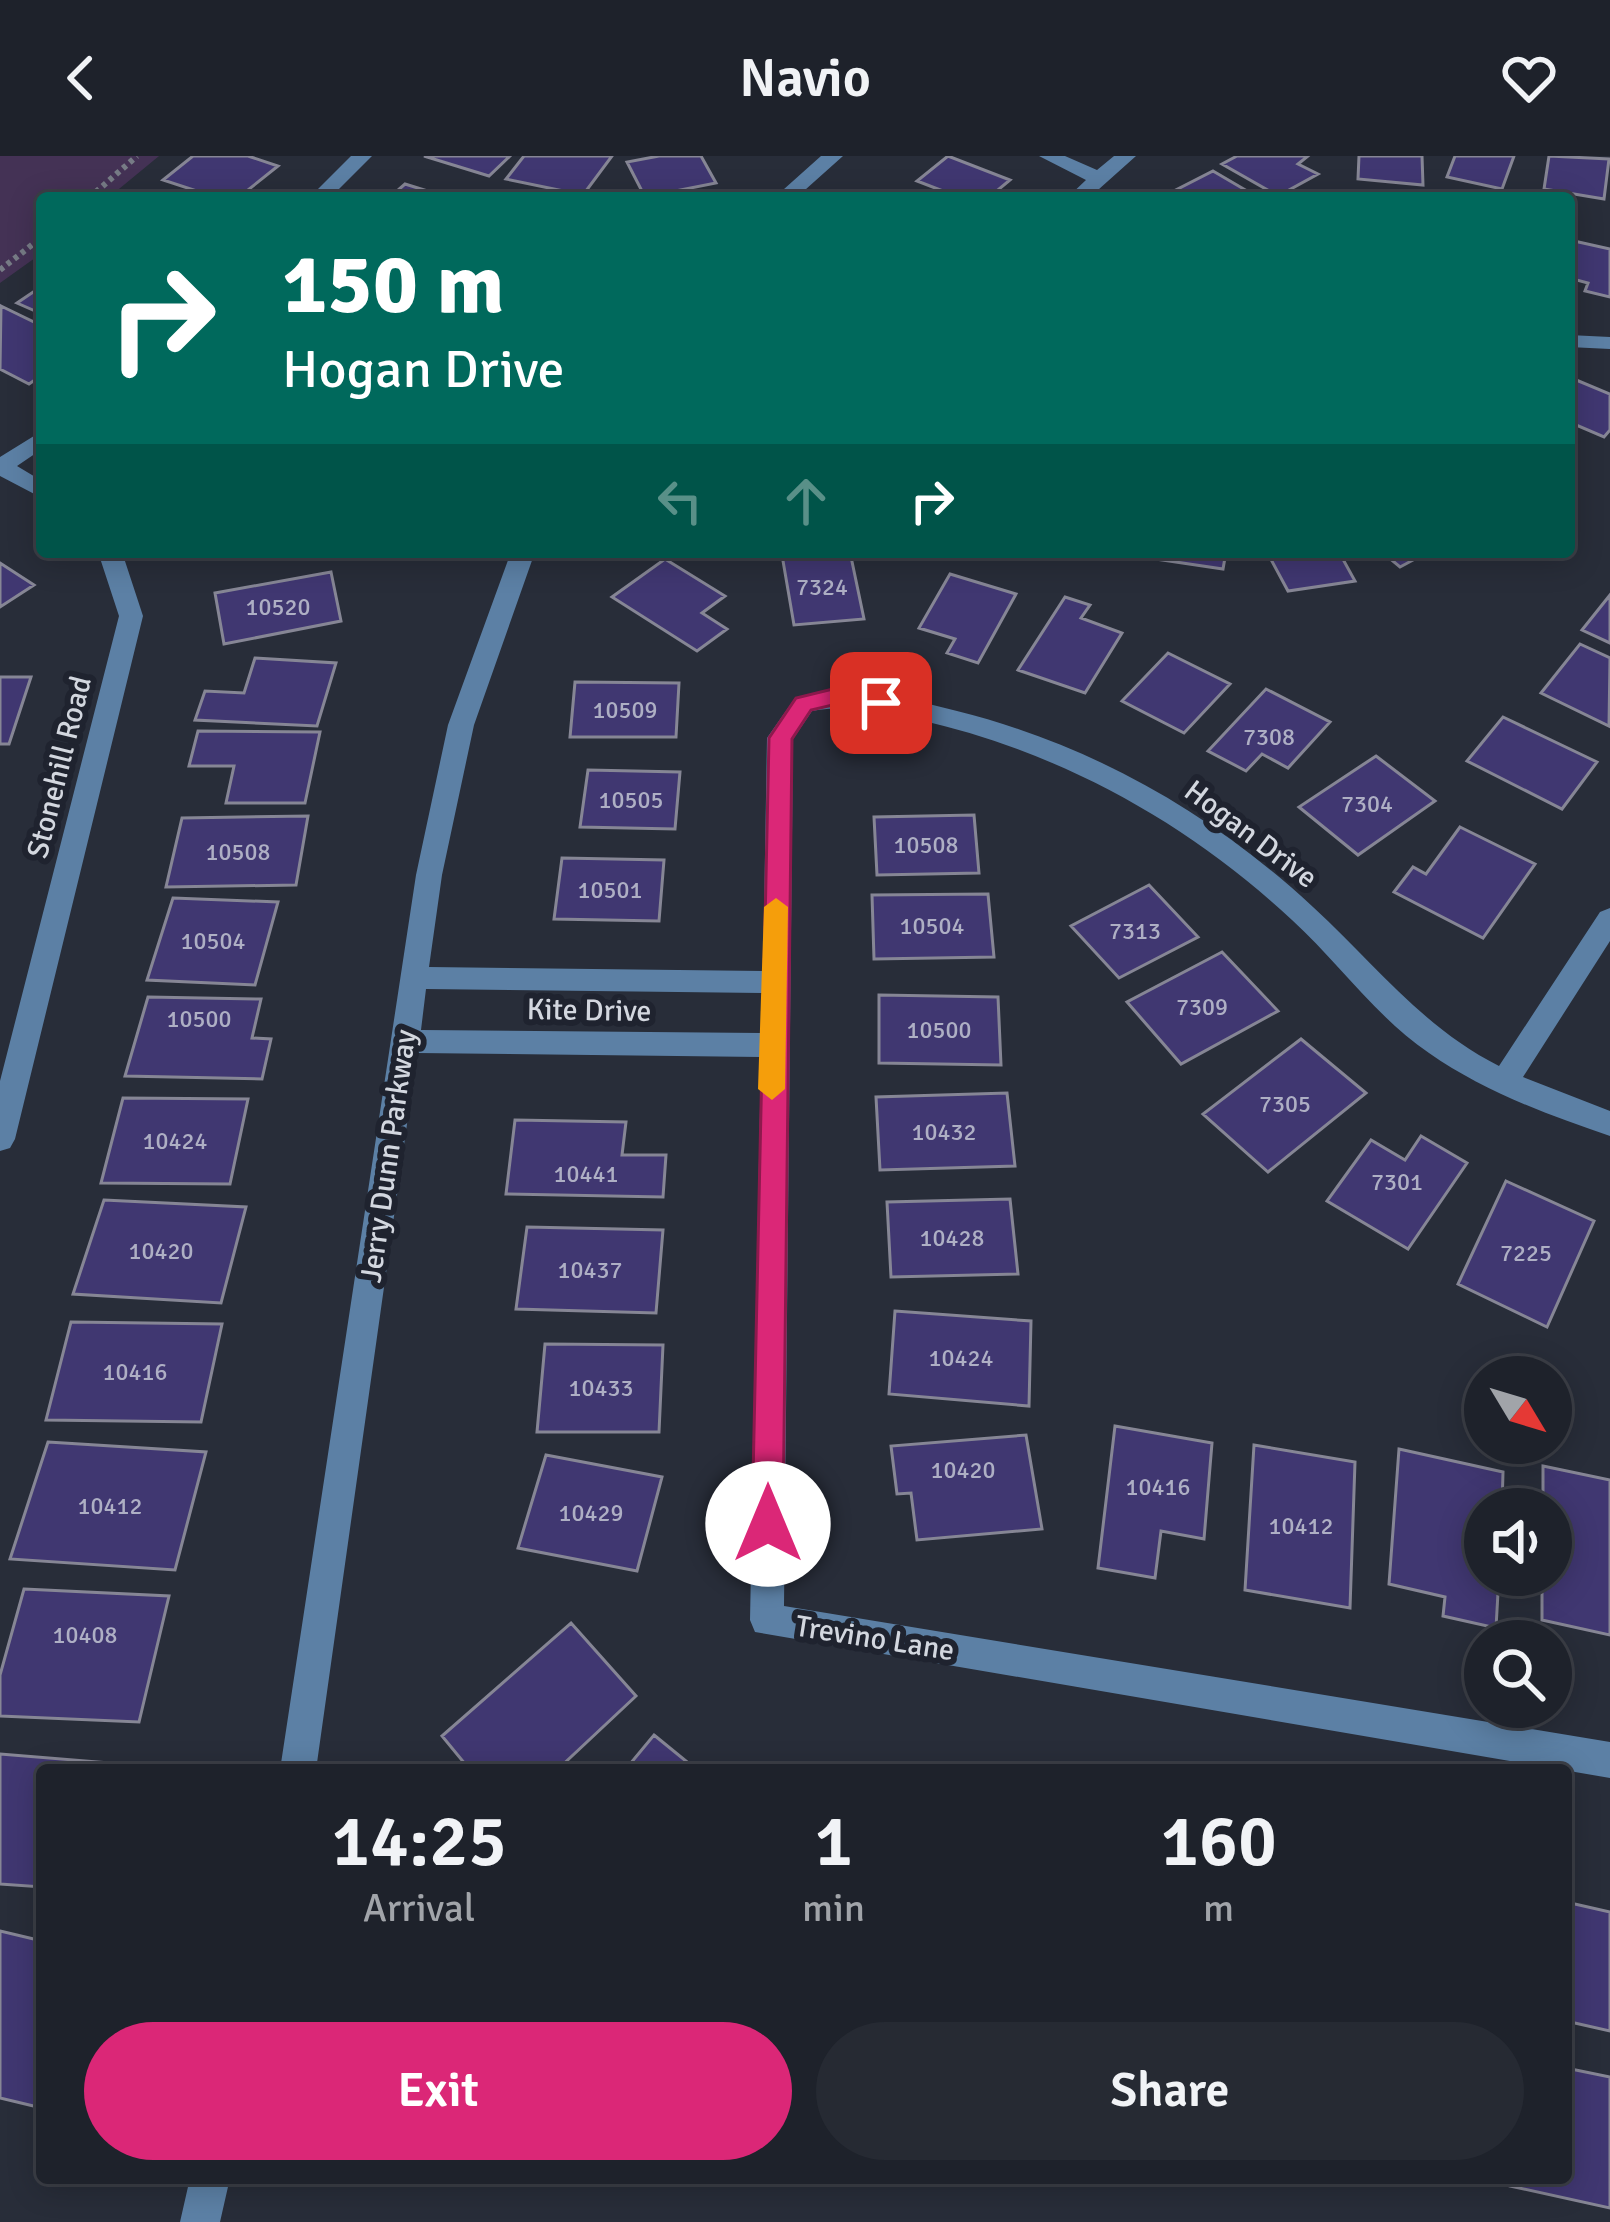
<!DOCTYPE html>
<html lang="en">
<head>
<meta charset="utf-8">
<style>
	:root { --surface:#1e222b; --page:#262a33; --text:#f1f3f6; --muted:#a1a4a9; --line:#3c3f47; --accent:#db2777 }
	body { margin:0; font-family:Signika,sans-serif; background:var(--page); color:var(--text); height:100vh; display:flex; flex-direction:column; font-size:45px; white-space:nowrap }
	* { box-sizing:border-box; margin:0 }
	p { font-size:39px; color:var(--muted) }
	.icon { flex:none; width:66px; height:66px; fill:none; stroke:currentColor; stroke-width:2; stroke-linecap:round; stroke-linejoin:round }
	.map { position:relative; flex:1; overflow:hidden }
	.sheet { position:absolute; left:36px; top:1608px; width:1536px; height:420px; display:flex; flex-direction:column; background:var(--surface); border-radius:12px; box-shadow:0 6px 30px #0003,0 0 0 3px var(--line) }
	.sheet>* { flex:none }
	.banner { position:absolute; left:36px; top:36px; width:1539px; height:366px; border-radius:12px; box-shadow:0 6px 30px #0003,0 0 0 3px var(--line); background:#00695c; color:#fff; overflow:hidden }
	.needle { width:78px; rotate:128deg }
	.buttons { position:absolute; left:1464px; top:1200px; display:grid; gap:24px }
	.buttons a { display:grid; place-items:center; width:108px; height:108px; border-radius:50%; background:var(--surface); box-shadow:0 6px 30px #0003,0 0 0 3px var(--line); font-size:60px }
	.pin { position:absolute; display:grid; place-items:center; width:102px; height:102px; color:#fff; margin:-51px; border-radius:24px; box-shadow:0 6px 18px #0006 }
	.me { position:absolute; width:132px; margin:-66px; rotate:0deg; stroke-linejoin:round; filter:drop-shadow(0 0 9px #0008) }
	.turn { display:flex; align-items:center; gap:42px; height:252px; padding:0 48px; font-size:54px }
	.turn .icon { width:156px; height:156px; stroke-width:2.5 }
	.turn b { display:block; font-size:84px; line-height:102px }
	.lanes { display:flex; align-items:center; height:114px; padding:0 48px; background:#0003; justify-content:center; gap:60px; direction:ltr }
	.lanes .off { opacity:.35 }
	.eta { display:flex; justify-content:space-evenly; align-items:center; height:204px; text-align:center }
	.eta b { font-size:72px; font-weight:600; line-height:84px }
	.primary-button { display:flex; gap:24px; margin-top:auto; padding:24px 48px }
	.primary-button a { flex:1; height:138px; border-radius:72px; background:var(--accent); color:#fff; font-size:48px; font-weight:600; line-height:138px; text-align:center }
	.primary-button a+a { background:var(--page); color:var(--text) }
	header { display:flex; justify-content:space-between; align-items:center; height:156px; padding:0 48px; background:var(--surface); font-size:54px; font-weight:600 }
	.map>svg:first-child { display:block }
	.green { fill:#443255 }
	.building { fill:#403771; stroke:#868695; stroke-width:3 }
	.lines { fill:none; stroke-linecap:round; stroke-linejoin:round }
	.path { stroke:#777c86; stroke-width:6; stroke-dasharray:4.5 4.5; stroke-linecap:butt }
	.minor { fill:#5c80a5; fill-rule:evenodd }
	.route { fill:#db2777; stroke:#8e194d; stroke-width:3 }
	.slow { fill:#f59e0b }
	.labels { text-anchor:middle; stroke-width:12; stroke-linejoin:round; paint-order:stroke }
	.number-label { font-size:24px; fill:#aeafc4 }
	.street-label { font-size:30px; fill:#d3d7df; stroke:#1f232f }
</style>
</head>
<body>
<header><svg class="icon" aria-label="back" viewBox="0 0 24 24"><path d="M15 5l-7 7 7 7"/></svg>Navio<svg class="icon" aria-label="heart" viewBox="0 0 24 24"><path d="M12 20l-8-8c-3-5 5-10 8-4 3-6 11-1 8 4z"/></svg></header>
<div class="map">
<svg width="1610" height="2066" viewBox="0 0 1610 2066">
	<rect width="100%" height="100%" fill="#282d39"/>
	<path class="green" d="M0,0H159L108,42H42V97L0,127Z"/>
	<path class="building" d="M193,0H248L278,10L238,42H218L163,24Z
		M424,0H510L489,20Z
		M524,0H612L583,39L506,23Z
		M659,0H701L716,27L645,41L627,6Z
		M948,0L1010,24L999,33L1011,38L961,42L917,25Z
		M1237,0H1308L1298,8L1318,18L1278,40L1222,8Z
		M1359,0H1422L1423,29L1358,23Z
		M1455,0H1514L1502,33L1447,21Z
		M1549,0L1609,3L1604,43L1544,33Z
		M1213,15L1259,42H1185L1174,35Z
		M405,28L450,42H389Z
		M1574,85L1610,93V141L1585,135L1588,127L1569,122Z
		M42,130V158L17,147Z
		M1,150L42,170V194L37,198L42,201V219L29,228L0,213Z
		M1569,221L1610,238V274L1604,281L1569,266Z
		M850,396L864,463L794,469L782,399Z
		M1143,396H1226L1223,413L1142,401Z
		M1267,396H1339L1355,425L1288,435Z
		M1382,396H1428L1400,411Z
		M665,403L725,440L702,457L727,473L697,495L612,441Z
		M0,407L34,429L0,451Z
		M331,416L341,465L224,488L215,437Z
		M950,418L1016,438L978,507L947,497L955,483L919,472Z
		M1610,439V487L1582,474Z
		M1065,441L1090,449L1081,462L1122,477L1085,537L1018,514Z
		M1580,488L1610,502L1609,570L1541,537Z
		M1168,497L1230,528L1184,577L1122,545Z
		M255,502L336,507L317,570L195,564L205,535L244,537Z
		M0,521H31L9,588H0Z
		M575,526L679,527L676,581H570Z
		M1266,533L1330,566L1288,612L1262,598L1246,615L1208,595Z
		M1503,561L1597,606L1562,653L1467,605Z
		M198,575L320,576L305,647H226L234,610H189Z
		M1376,600L1435,645L1358,699L1299,651Z
		M588,614L680,616L675,673L580,671Z
		M974,659L979,717L877,719L874,661Z
		M308,660L296,729L166,731L182,662Z
		M1460,671L1535,708L1483,782L1394,736L1413,711L1426,718Z
		M562,702L664,704L659,765L554,763Z
		M1149,729L1198,781L1119,822L1071,770Z
		M988,738L994,801L874,803L872,739Z
		M173,742L278,746L255,829L147,824Z
		M1222,796L1278,855L1181,908L1127,846Z
		M879,839L998,841L1001,909L879,907Z
		M148,841L261,843L252,882L271,883L262,923L125,920Z
		M1301,883L1366,937L1268,1016L1203,958Z
		M1007,937L1015,1010L880,1014L876,941Z
		M123,942L248,943L230,1028L101,1027Z
		M515,964L626,966L622,999H666L663,1041L506,1038Z
		M1421,980L1467,1007L1408,1093L1327,1045L1371,984L1405,1004Z
		M1506,1025L1594,1065L1547,1171L1458,1128Z
		M1010,1043L1018,1118L891,1121L887,1046Z
		M104,1044L246,1051L221,1147L73,1138Z
		M527,1071L663,1074L656,1157L516,1153Z
		M895,1155L1031,1165L1029,1250L889,1238Z
		M71,1166L222,1168L201,1266L46,1264Z
		M545,1188L663,1189L659,1276H537Z
		M1115,1270L1212,1287L1204,1383L1161,1375L1155,1422L1098,1412Z
		M1026,1279L1042,1373L917,1384L911,1337L897,1338L891,1290Z
		M48,1286L206,1296L175,1414L10,1403Z
		M1254,1289L1355,1306L1350,1452L1245,1434Z
		M1399,1293L1503,1316L1502,1353H1485V1419H1499L1496,1472L1443,1460L1445,1441L1389,1428Z
		M546,1299L662,1321L637,1415L518,1392Z
		M1543,1310L1610,1324V1479L1542,1464V1419H1551V1353H1543Z
		M24,1433L169,1440L139,1566L0,1560V1519Z
		M571,1467L636,1540L557,1614H470L442,1580Z
		M654,1579L697,1614H625Z
		M0,1598L123,1608L121,1614H42V1731L0,1728Z
		M1566,1746L1610,1756V1875L1566,1865Z
		M0,1775L42,1785V1952L0,1942Z
		M1566,1912L1610,1921V2052L1510,2030V2022H1566Z"/>
	<g class="lines">
		<path class="path" d="M89,42L137,0
			M0,114L42,81"/>
		<path class="minor" d="M351,0H372L330,42H309Z
			M821,0H843L796,42H774Z
			M1039,0H1065L1097,14L1114,0H1136L1089,42H1067L1086,24Z
			M1569,179L1610,181V193L1569,191Z
			M42,275V293L17,310L42,325V342L0,320V301Z
			M98,396H122L143,460L15,983L10,992L0,995V925L119,460Z
			M511,396H535L474,569L442,719L429,811L763,815L767,582L795,542C849,526 904,542 957,555C1090,588 1212,657 1313,751C1375,808 1422,871 1499,910L1600,756L1610,752V785L1523,921L1610,955V980C1548,959 1483,935 1429,897C1376,861 1339,807 1292,764C1187,666 1060,596 920,564C884,556 849,548 812,555L793,583L784,1450L1610,1586V1622L755,1476L750,1464L761,901L417,897L316,1614H280L416,719L448,569ZM426,833L762,837L761,877L421,874Z
			M190,2022H230L220,2066H180Z"/>
	</g>
	<path class="route" d="M841,531L889,541L893,547L881,555L841,547L811,554L792,583L783,1368L778,1378L768,1383L757,1378L752,1368L769,582L796,542Z"/>
	<path class="slow" d="M776,742L788,751L785,933L772,944L758,933L764,751Z"/>
	<g class="labels">
		<g class="number-label">
			<text x="822" y="439">7324</text>
			<text x="278" y="459">10520</text>
			<text x="625" y="562">10509</text>
			<text x="1269" y="589">7308</text>
			<text x="631" y="652">10505</text>
			<text x="1367" y="656">7304</text>
			<text x="926" y="697">10508</text>
			<text x="238" y="704">10508</text>
			<text x="610" y="742">10501</text>
			<text x="932" y="778">10504</text>
			<text x="1135" y="783">7313</text>
			<text x="213" y="793">10504</text>
			<text x="1202" y="859">7309</text>
			<text x="199" y="871">10500</text>
			<text x="939" y="882">10500</text>
			<text x="1285" y="956">7305</text>
			<text x="944" y="984">10432</text>
			<text x="175" y="993">10424</text>
			<text x="586" y="1026">10441</text>
			<text x="1397" y="1034">7301</text>
			<text x="952" y="1090">10428</text>
			<text x="161" y="1103">10420</text>
			<text x="1526" y="1105">7225</text>
			<text x="590" y="1122">10437</text>
			<text x="961" y="1210">10424</text>
			<text x="135" y="1224">10416</text>
			<text x="601" y="1240">10433</text>
			<text x="963" y="1322">10420</text>
			<text x="1158" y="1339">10416</text>
			<text x="110" y="1358">10412</text>
			<text x="591" y="1365">10429</text>
			<text x="1301" y="1378">10412</text>
			<text x="85" y="1487">10408</text>
		</g>
		<g class="street-label">
			<text transform="translate(59 611) rotate(-76)" y="10">Stonehill Road</text>
			<text transform="translate(1251 678) rotate(37)" y="10">Hogan Drive</text>
			<text transform="translate(589 854) rotate(1)" y="10">Kite Drive</text>
			<text transform="translate(388 1000) rotate(-82)" y="10">Jerry Dunn Parkway</text>
			<text transform="translate(875 1482) rotate(9)" y="10">Trevino Lane</text>
		</g>
	</g>
</svg>
<div class="buttons">
<a><svg class="needle" viewBox="-14 -14 28 28"><path d="M0-13l5 13h-10z" fill="#e53935"/><path d="M0 13l5-13h-10z" fill="#a1a4a9"/></svg></a>
<a><svg class="icon" aria-label="sound" viewBox="0 0 24 24"><path d="M4 9h4l5-4v14l-5-4H4zM17 9q2 3 0 6"/></svg></a>
<a><svg class="icon" aria-label="search" viewBox="0 0 24 24"><circle cx="10" cy="10" r="6"/><path d="M15 15l6 6"/></svg></a>
</div>
<div class="pin" style="left:881px;top:547px;background:#d93025"><svg class="icon" aria-label="arrive" viewBox="0 0 24 24"><path d="M6 21V4h12l-3 4 3 4H6"/></svg></div>
<svg class="me" style="left:768px;top:1368px" viewBox="-20 -20 40 40"><circle r="19" fill="#fff"/><path d="M0-13L10 11 0 6-10 11z" fill="#db2777"/></svg>
<div class="banner">
<div class="turn"><svg class="icon" aria-label="right" viewBox="0 0 24 24"><path d="M7 20v-9h11M14 6l5 5-5 5"/></svg><div><b>150 m</b>Hogan Drive</div></div>
<div class="lanes"><svg class="icon off" aria-label="left" viewBox="0 0 24 24"><path d="M17 20v-9H6M10 6l-5 5 5 5"/></svg><svg class="icon off" aria-label="ahead" viewBox="0 0 24 24"><path d="M12 20V5M6 11l6-6 6 6"/></svg><svg class="icon" aria-label="right" viewBox="0 0 24 24"><path d="M7 20v-9h11M14 6l5 5-5 5"/></svg></div>
</div>
<section class="sheet">
<div class="eta">
<div><b>14:25</b><p>Arrival</p></div>
<div><b>1</b><p>min</p></div>
<div><b>160</b><p>m</p></div>
</div>
<div class="primary-button"><a>Exit</a><a>Share</a></div>
</section>
</div>
</body>
</html>
